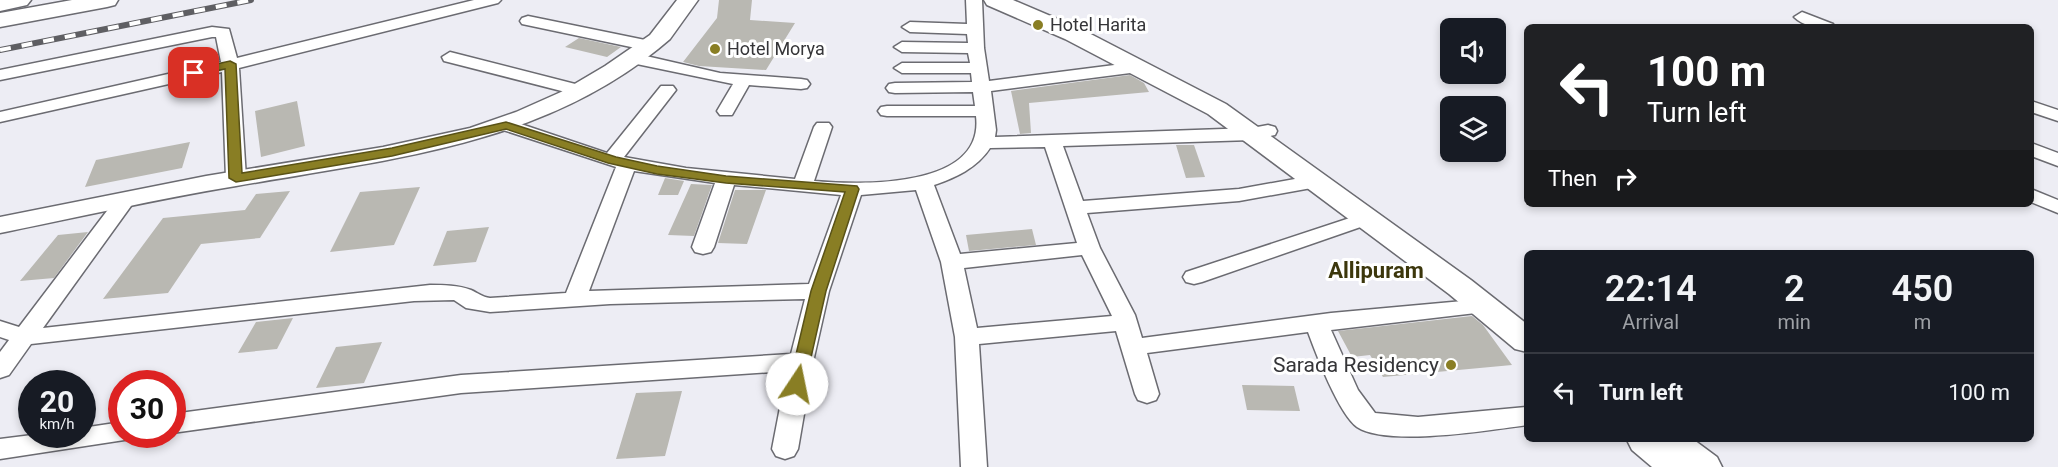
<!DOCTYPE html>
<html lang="en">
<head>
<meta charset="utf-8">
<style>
	:root { --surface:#171b24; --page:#242831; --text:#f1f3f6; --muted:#9ea1a6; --line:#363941 }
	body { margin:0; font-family:Roboto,sans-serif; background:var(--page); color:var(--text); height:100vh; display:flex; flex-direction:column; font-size:22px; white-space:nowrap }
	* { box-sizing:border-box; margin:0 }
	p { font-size:20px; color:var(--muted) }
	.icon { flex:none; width:33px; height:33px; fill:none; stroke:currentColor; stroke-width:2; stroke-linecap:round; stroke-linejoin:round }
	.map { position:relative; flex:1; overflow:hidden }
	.panel { position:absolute; left:1524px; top:250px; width:510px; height:192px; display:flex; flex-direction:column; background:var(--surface); border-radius:9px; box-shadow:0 3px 9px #0003 }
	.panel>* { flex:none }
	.banner { position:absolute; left:1524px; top:24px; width:510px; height:183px; border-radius:9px; box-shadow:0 3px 9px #0003; background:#202124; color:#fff; overflow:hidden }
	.tools { position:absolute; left:1440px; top:18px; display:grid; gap:12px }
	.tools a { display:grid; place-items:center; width:66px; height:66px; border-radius:9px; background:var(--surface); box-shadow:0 3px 9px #0003; font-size:30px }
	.speed { position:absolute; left:18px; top:370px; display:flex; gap:12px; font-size:30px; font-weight:700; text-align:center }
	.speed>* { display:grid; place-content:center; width:78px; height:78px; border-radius:50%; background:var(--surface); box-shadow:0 3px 9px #0003; line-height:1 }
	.speed small { font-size:15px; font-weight:400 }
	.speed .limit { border:9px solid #d22; background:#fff; color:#111 }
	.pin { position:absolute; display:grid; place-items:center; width:51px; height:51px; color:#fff; margin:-26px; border-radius:12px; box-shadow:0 3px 9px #0006 }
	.me { position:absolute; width:66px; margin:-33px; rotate:11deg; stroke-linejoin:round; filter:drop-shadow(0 0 4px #0008) }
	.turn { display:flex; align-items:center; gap:21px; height:126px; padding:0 24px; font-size:27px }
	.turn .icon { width:78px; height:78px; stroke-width:2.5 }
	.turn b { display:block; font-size:42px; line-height:51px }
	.then { display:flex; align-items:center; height:57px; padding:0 24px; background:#0003; gap:12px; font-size:22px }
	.eta { display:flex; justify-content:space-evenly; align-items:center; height:102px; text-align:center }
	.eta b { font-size:36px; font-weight:600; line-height:42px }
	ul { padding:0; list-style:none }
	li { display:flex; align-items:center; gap:18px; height:78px; padding:0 24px; border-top:2px solid var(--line) }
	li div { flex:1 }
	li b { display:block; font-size:22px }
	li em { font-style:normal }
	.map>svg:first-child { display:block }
	.building { fill:#b9b8b2 }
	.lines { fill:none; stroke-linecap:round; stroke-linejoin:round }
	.minor-casing { stroke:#6b6b71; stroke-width:3 }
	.tertiary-casing { stroke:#6b6b71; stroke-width:3 }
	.secondary-casing { stroke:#6b6b71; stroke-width:3 }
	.primary-casing { stroke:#6b6b71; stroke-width:3 }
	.minor { fill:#fff; fill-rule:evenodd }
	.tertiary { fill:#fff; fill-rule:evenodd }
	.secondary { fill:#fff; fill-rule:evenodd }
	.primary { fill:#fff; fill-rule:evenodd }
	.rail-casing { stroke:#5f5f63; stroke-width:6 }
	.rail { stroke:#fff; stroke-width:4; stroke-dasharray:11; stroke-linecap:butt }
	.route { fill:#897e24; stroke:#595217; stroke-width:1.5 }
	.poi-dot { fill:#897e24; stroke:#fff; stroke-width:2 }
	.labels { text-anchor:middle; stroke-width:6; stroke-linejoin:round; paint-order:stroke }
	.far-poi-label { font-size:18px; fill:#353538; stroke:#fff; text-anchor:start }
	.poi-label { font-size:21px; fill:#353538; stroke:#fff; text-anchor:end }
	.neighbourhood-label { font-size:22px; font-weight:bold; fill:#3c370c; stroke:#fff }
</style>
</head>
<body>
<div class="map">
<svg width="2058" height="467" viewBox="0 0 2058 467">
	<rect width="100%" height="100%" fill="#ededf4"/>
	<path class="building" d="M719,0H752L750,20L795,23L766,70L699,66L683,62L717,18Z
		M579,38L621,47L607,57L565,47Z
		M1130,75L1144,83L1149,92L1029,103L1031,133L1020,134L1011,91Z
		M297,101L305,146L261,157L255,111Z
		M190,142L182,168L85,187L96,160Z
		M1176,145H1194L1205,177L1186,178Z
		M665,178L684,181L678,195H658Z
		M691,184L712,185L694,236L668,235Z
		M420,187L394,245L330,252L360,192Z
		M735,190H766L747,244L718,243Z
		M290,191L260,238L201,244L168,293L103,299L163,218L245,210L256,194Z
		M489,227L476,262L433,266L447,231Z
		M1032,229L1036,245L969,251L966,235Z
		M88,232L54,278L20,281L58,235Z
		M1472,316L1483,325L1512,365L1383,377L1370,355L1352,357L1338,331Z
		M293,318L277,349L238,353L256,322Z
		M382,342L364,383L316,388L336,347Z
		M1242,385L1294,386L1300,411L1247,410Z
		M682,391L665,456L616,459L636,393Z"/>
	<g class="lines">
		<g class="minor-casing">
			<path id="minor" d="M474,0H501L498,3L239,68L246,178L243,182H229L226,178L222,72L0,122V112L221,62L216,37H212L0,80V70L212,27L229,29L237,58Z
				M966,0H982L984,48L989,81L1138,62L1146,67L1138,72L991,91L996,130L995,137L1252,128L1268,125L1275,127L1277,131L1275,135L1252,140L1063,146L1083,201L1239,189L1317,175L1324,177L1327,181L1324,185L1317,187L1239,201L1087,213L1100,248L1135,315L1142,338L1331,313L1485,299L1493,301L1496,306L1493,311L1331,330L1358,390L1375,413L1418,417L1527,407V425C1490,430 1387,447 1357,427C1339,414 1316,354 1308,332L1147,353L1159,394L1156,400L1147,403L1138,400L1135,394L1116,331L979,344L987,467H961L955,337L941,262L916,190L861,195L829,291L813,362L798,449L794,456L785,459L776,456L772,449L787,371L461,393L172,433V414L461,375L791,354L805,299L610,304L490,312L466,308L454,300L414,301L31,344L9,375L0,378V352L9,340L0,337V321L19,327L119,195H133L136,199L43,328L430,285C444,285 458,285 471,290C478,293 482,297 490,298L566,293L616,167L500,129L497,125L500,121H512L607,153L661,86H673L676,90L624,157L686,168L795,179L814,127L817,123H829L832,127L814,181C861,185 985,189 976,116H887L881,115L878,111L881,107L887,106H975L973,92L895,93L889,92L886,88L889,84L895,83L972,82L971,73H902L894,68L902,63H970L968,53L902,52L894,47L902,42L968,43L967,34L910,32L902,27L910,22L967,24ZM1045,147L1077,243L960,254L934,185C955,178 977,168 990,148ZM634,171L715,183L692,247L695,252L703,254L711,252L714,247L734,185L841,195L809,284L589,291ZM1082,255L1112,316L977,328L964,268Z
				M1802,12L1833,24L1835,27C1820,27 1805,28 1794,17Z
				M528,16L650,41L658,46L650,51L522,24L520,21L522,18Z
				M450,52L587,87L590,91L587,95L581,96L444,61L442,57Z
				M633,53L720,73L801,79L807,80L810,84L807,88L801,89L749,85L732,115H720L717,111L733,84L627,62L625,58L627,54Z
				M2031,101L2058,110V121L2031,112Z
				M2031,143L2058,153V166L2031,156Z
				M2031,189L2058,200V213L2031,202Z
				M1368,212L1375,214L1378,218L1375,222L1202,282L1194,284L1186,282L1183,277L1186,272Z
				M122,422V435H133L131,439L0,459V439L32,435H82V428Z"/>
		</g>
		<g class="tertiary-casing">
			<path id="tertiary" d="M677,0H698L670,39L658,49C537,147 383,160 236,186C157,199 79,217 0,233V217L206,176L383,147L470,128L516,112L561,92L605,66L650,35Z"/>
		</g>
		<g class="secondary-casing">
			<path id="secondary" d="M72,0H118L115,5L107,7L0,27V13Z
				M984,0H1013L1081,29L1226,104L1471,280L1527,324V352L1515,349L1449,294L1208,114L1065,39L987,5Z
				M1627,440H1694L1717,457L1722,467H1652L1632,450Z"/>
		</g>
		<g class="primary-casing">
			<path id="primary" d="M0,0H31L27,5L0,11Z"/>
		</g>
		<use href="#minor" class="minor"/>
		<use href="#tertiary" class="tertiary"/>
		<use href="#secondary" class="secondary"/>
		<use href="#primary" class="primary"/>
		<g class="rail-casing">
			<path id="rail" d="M0,50L251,0"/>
		</g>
		<use href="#rail" class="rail"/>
	</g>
	<path class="route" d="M230,61L236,64L242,173L392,148L506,122L616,157L657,166L726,176L857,186L859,189L826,291L805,384L803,388H791L789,384L811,291L845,192L726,183L657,174L608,163L506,129L392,156L236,182L229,178L225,69L194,76L189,73L190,70Z"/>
	<g class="poi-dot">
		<circle cx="1038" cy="25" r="6"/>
		<circle cx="715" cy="49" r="6"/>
		<circle cx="1451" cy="365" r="6"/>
	</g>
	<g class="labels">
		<g class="far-poi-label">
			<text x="1050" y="31">Hotel Harita</text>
			<text x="727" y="55">Hotel Morya</text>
		</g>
		<g class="poi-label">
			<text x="1439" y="372">Sarada Residency</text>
		</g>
		<g class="neighbourhood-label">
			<text x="1376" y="278">Allipuram</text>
		</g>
	</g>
</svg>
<div class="tools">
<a><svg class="icon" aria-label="sound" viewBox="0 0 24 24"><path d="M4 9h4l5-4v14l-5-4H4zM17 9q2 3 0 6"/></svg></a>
<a><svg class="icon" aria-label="layers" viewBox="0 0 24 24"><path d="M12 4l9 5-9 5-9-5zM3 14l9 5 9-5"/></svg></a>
</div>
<div class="speed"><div>20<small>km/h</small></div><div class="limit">30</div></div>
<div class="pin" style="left:194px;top:73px;background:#d93025"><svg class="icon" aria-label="arrive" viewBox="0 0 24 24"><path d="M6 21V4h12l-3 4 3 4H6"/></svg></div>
<svg class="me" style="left:797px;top:384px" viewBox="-20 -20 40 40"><circle r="19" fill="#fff"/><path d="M0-13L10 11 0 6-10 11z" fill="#897e24"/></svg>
<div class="banner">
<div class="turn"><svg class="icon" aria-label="left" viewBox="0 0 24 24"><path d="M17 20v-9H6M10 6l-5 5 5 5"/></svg><div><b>100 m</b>Turn left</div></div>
<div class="then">Then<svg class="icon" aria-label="right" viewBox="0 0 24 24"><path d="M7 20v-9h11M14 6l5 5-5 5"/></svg></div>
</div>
<section class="panel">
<div class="eta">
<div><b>22:14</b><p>Arrival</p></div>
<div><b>2</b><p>min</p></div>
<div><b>450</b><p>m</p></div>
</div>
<ul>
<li><svg class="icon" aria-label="left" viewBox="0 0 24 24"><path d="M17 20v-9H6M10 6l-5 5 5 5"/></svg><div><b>Turn left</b></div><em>100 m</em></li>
</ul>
</section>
</div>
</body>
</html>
